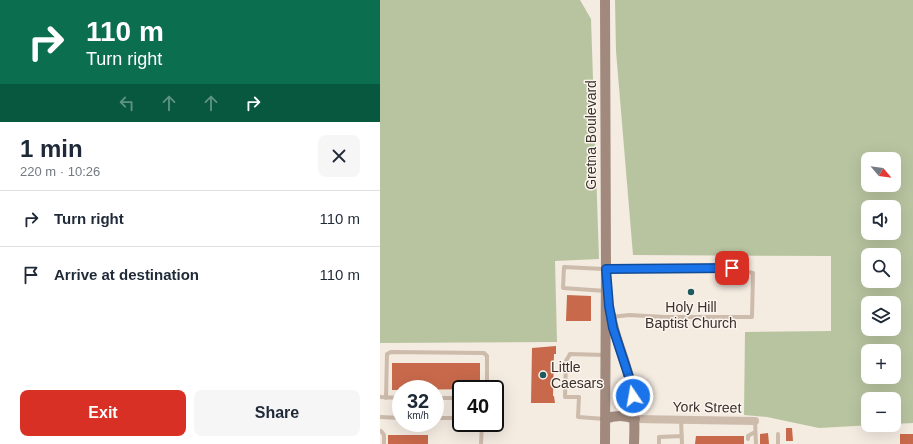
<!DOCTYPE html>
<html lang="en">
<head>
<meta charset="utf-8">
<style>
	:root { --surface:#fff; --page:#f6f6f7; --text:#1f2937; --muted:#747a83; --line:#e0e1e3; --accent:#d93025 }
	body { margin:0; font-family:Arial,sans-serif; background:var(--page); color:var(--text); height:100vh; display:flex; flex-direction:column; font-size:15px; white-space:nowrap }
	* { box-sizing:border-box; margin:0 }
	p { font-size:13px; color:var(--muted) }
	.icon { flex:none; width:22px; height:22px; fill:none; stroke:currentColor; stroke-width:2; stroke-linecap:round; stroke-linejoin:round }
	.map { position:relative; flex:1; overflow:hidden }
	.panel { display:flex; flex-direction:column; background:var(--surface); width:380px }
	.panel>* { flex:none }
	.guide { background:#0b6e4f; color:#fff; overflow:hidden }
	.needle { width:26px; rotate:119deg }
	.controls { position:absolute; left:481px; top:152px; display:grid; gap:8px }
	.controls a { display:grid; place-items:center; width:40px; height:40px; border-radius:8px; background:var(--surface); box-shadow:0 4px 16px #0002; font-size:20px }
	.speed { position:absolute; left:12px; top:380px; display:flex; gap:8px; font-size:20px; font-weight:700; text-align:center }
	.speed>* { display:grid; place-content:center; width:52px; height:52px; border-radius:50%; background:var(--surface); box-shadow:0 4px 16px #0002; line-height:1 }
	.speed small { font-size:10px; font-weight:400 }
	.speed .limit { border:2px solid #111; border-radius:6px; background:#fff; color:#111 }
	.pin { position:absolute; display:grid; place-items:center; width:34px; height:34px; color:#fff; margin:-17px; border-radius:8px; box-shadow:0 2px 6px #0006 }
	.me { position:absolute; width:44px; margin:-22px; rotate:348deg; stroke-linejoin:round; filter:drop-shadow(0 0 3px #0008) }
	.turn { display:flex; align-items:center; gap:14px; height:84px; padding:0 20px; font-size:18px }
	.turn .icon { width:52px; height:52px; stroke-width:2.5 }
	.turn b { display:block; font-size:28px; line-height:34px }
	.lanes { display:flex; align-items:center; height:38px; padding:0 20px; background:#0003; justify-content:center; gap:20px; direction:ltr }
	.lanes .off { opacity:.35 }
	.round { display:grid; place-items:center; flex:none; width:42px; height:42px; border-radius:8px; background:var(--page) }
	.head { display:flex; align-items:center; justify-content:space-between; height:68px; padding:0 20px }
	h1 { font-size:24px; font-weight:700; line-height:30px }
	.action { display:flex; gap:8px; margin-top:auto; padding:8px 20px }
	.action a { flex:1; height:46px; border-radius:8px; background:var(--accent); color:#fff; font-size:16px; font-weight:700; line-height:46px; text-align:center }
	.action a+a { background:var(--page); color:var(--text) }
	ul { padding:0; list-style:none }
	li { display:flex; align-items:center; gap:12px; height:56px; padding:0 20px; border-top:1px solid var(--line) }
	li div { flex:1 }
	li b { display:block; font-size:15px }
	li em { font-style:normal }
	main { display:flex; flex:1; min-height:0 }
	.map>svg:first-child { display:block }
	.green { fill:#b8c4a0; fill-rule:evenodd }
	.building { fill:#c8694b }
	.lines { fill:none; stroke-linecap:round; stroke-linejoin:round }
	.lane { stroke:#cdbbac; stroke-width:4 }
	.street { stroke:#cdbbac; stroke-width:8 }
	.secondary { stroke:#a18a7d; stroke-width:10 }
	.route-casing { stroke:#114b97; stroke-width:10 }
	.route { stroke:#1a73e8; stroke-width:7 }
	.poi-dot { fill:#1f5a5e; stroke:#fbf5ee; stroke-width:1.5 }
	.labels { text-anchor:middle; stroke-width:3; stroke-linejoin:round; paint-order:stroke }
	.street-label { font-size:14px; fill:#3b302b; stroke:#fbf5ee }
	.poi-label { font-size:14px; fill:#3b302b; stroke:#fbf5ee }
</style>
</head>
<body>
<main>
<section class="panel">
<div class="guide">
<div class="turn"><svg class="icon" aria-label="right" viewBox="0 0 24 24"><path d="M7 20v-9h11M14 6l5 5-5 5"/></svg><div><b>110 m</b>Turn right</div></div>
<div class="lanes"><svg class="icon off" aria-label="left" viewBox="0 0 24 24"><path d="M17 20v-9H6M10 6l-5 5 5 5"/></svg><svg class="icon off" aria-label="ahead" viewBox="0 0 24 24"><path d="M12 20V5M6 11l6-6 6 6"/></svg><svg class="icon off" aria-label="ahead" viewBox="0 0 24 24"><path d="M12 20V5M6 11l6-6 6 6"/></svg><svg class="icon" aria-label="right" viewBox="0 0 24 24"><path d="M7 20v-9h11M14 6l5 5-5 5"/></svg></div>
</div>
<div class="head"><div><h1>1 min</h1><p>220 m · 10:26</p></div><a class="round"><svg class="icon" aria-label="close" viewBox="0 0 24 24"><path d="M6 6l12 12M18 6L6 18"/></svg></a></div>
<ul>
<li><svg class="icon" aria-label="right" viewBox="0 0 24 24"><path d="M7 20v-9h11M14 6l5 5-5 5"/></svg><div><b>Turn right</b></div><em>110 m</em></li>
<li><svg class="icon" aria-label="arrive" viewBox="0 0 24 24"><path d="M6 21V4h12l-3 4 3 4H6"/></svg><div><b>Arrive at destination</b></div><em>110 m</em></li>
</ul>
<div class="action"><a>Exit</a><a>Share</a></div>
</section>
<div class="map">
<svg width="533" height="444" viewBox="0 0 533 444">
	<rect width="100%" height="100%" fill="#f4ebe1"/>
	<path class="green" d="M0,0H200L211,19L219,259L175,261L177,342L0,343Z
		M235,0H533V423L514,424V399H488V425H493L439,428L387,417L364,415L365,332L451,331V256L253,255L236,51ZM488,159H514V185H488ZM488,207H514V233H488ZM488,255H514V281H488ZM488,303H514V329H488ZM488,351H514V377H488Z"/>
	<path class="building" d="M187,295L211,296V321H186Z
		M176,346V354H174L173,396H174L175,403H151L152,348Z
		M12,363H100V389L12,390Z
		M406,428H412L413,441H406Z
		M388,433L389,444H380V434Z
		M520,434H533V444H520Z
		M8,435H48V444H8Z
		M316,436H364V444H315Z"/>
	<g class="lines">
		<path class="lane" d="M226,291L183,288L184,267L243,270L352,268L373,273L372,317H285L249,315L231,317
			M224,355L190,354L186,361L185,397H199L198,417L225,419
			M0,397L21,398
			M6,398L7,354L11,352L104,353L107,356V389
			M62,398H81
			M0,417L21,418
			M55,418H81
			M301,420L302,444
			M375,421L376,444
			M0,431H1L4,435V444
			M398,434V444
			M368,439V436L375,432
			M101,444L102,423
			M279,444V437L302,436"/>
		<path class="street" d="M255,419L375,421"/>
		<path class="secondary" d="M225,0L226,269L225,444
			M231,315C234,336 244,356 249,377C255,399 255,421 254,444
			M225,419C235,415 245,415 255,419"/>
	</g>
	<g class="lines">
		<g class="route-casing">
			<path id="route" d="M253,396L249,377L233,328L229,306L226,269L352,268"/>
		</g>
		<use href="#route" class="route"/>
	</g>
	<g class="poi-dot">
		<circle cx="311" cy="292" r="4"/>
		<circle cx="163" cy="375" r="4"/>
	</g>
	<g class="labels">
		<g class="street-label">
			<text transform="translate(211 135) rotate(-90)" y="5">Gretna Boulevard</text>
			<text transform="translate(327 407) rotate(1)" y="5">York Street</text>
		</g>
		<g class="poi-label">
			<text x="311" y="312">Holy Hill<tspan x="311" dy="16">Baptist Church</tspan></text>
			<text x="171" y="372" text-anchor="start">Little<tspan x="171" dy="16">Caesars</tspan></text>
		</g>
	</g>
</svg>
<div class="controls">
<a><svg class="needle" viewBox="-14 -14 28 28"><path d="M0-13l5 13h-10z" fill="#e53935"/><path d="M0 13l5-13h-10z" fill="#747a83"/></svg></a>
<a><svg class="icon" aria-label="sound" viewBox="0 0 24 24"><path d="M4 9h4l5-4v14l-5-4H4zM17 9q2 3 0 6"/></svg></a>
<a><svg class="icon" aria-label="search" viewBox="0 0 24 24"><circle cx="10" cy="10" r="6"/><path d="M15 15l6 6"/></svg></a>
<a><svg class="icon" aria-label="layers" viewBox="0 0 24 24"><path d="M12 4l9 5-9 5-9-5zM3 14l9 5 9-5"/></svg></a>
<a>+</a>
<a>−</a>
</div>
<div class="speed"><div>32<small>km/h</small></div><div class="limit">40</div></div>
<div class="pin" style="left:352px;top:268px;background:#d93025"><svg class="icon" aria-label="arrive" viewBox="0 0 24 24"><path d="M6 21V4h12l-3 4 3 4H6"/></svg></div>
<svg class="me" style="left:253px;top:396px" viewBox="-20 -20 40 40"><circle r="17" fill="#1a73e8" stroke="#fff" stroke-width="3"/><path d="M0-11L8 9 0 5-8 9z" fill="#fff"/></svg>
</div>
</main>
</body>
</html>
